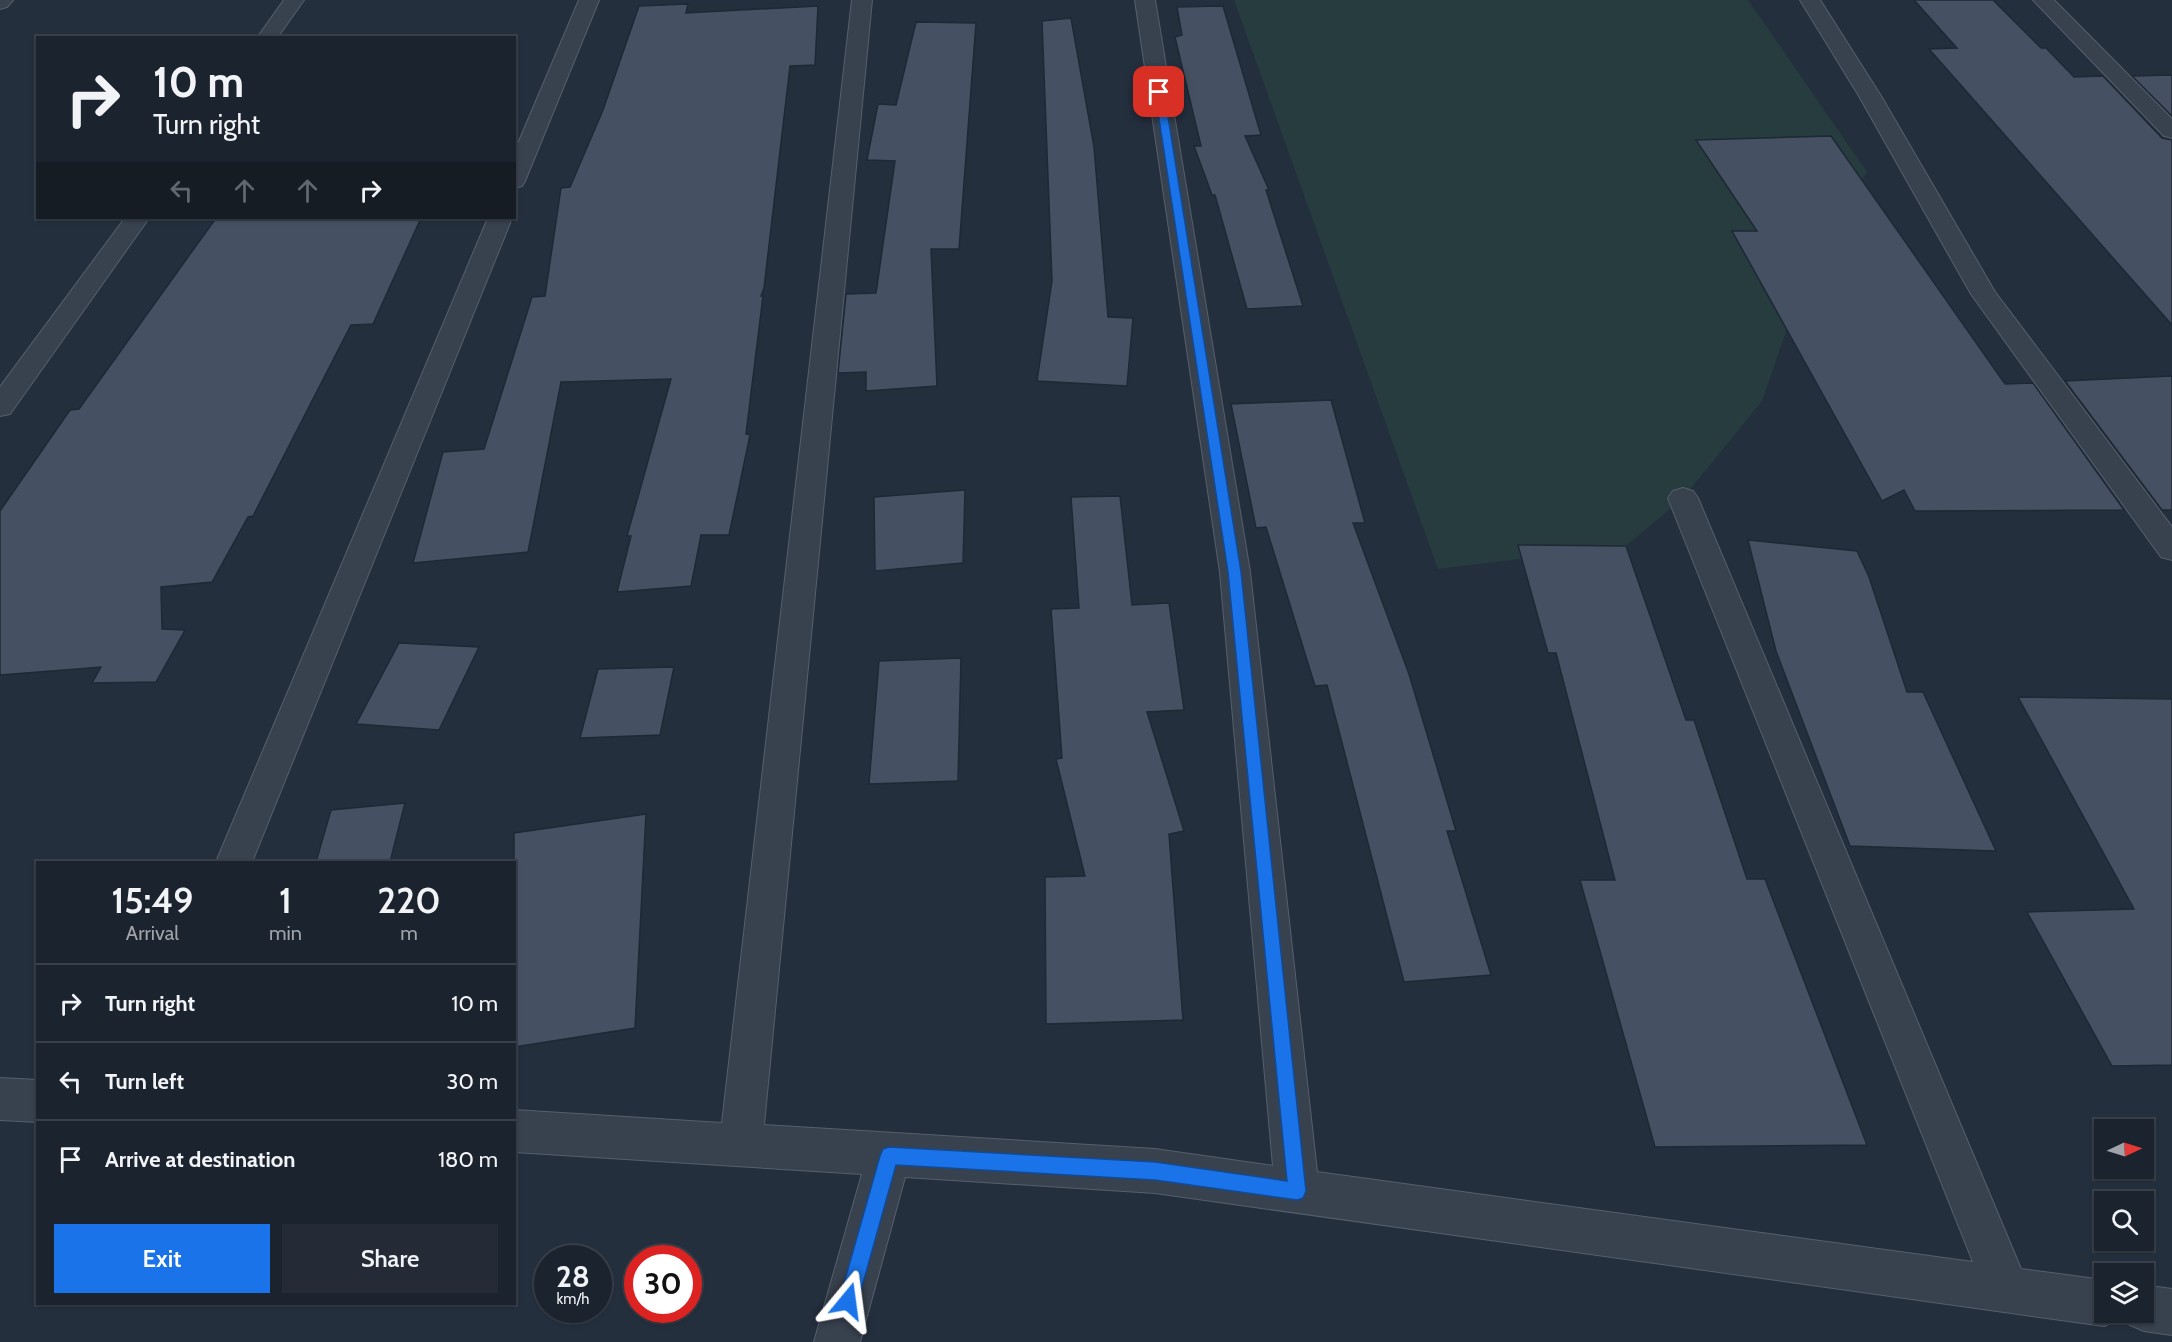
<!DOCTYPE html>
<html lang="en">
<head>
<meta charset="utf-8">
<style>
	:root { --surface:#1b232e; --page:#242b36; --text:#f1f3f6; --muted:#a0a4aa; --line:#39404a; --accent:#1a73e8 }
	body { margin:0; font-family:Cabin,sans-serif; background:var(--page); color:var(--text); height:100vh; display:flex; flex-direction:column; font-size:22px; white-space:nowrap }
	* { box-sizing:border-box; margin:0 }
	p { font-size:20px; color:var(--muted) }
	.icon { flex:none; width:33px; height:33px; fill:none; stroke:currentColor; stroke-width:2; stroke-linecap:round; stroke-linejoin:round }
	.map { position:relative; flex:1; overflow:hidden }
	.panel { position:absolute; left:36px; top:861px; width:480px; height:444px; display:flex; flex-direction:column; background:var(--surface); border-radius:0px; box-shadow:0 2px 4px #0004,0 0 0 2px var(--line) }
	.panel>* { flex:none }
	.banner { position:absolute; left:36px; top:36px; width:480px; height:183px; border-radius:0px; box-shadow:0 2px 4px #0004,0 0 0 2px var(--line); background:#1b232e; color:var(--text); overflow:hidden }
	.needle { width:39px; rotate:86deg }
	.controls { position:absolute; left:2094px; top:1119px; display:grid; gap:12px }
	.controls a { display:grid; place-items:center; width:60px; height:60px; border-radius:0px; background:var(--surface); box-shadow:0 2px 4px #0004,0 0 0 2px var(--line); font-size:30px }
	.speed { position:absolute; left:534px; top:1245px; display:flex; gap:12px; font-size:30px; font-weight:700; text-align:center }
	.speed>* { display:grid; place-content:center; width:78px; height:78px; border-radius:50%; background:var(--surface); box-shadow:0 2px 4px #0004,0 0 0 2px var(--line); line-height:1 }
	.speed small { font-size:15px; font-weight:400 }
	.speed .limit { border:9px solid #d22; background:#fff; color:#111 }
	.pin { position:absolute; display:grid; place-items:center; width:51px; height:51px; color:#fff; margin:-26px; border-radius:12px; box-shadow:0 3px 9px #0006 }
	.me { position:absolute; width:66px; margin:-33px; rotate:16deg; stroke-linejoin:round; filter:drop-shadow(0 0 4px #0008) }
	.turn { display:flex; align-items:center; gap:21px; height:126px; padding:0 18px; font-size:27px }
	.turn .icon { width:78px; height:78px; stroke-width:2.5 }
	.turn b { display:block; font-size:42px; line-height:51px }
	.lanes { display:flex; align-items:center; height:57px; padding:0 18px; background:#0003; justify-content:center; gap:30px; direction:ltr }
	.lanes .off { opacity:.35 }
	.eta { display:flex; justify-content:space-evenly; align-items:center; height:102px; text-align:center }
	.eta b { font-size:36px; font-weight:600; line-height:42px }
	.cta { display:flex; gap:12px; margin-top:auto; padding:12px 18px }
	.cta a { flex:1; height:69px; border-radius:0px; background:var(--accent); color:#fff; font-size:24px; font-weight:600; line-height:69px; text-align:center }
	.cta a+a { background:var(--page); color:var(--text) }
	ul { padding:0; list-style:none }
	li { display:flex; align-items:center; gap:18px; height:78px; padding:0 18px; border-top:2px solid var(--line) }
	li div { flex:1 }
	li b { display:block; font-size:22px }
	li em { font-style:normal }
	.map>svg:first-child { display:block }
	.green { fill:#263c3f }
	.building { fill:#455162; stroke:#1f2835; stroke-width:1.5 }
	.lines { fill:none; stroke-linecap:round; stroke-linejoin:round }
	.street-casing { stroke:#565f6c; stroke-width:2 }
	.street { fill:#38414e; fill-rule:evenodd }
	.route { fill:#1a73e8; stroke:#114b97; stroke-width:1.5 }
</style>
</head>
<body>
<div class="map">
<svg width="2172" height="1342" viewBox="0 0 2172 1342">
	<rect width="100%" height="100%" fill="#242f3e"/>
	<path class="green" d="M1234,0H1748L1867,172L1814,251L1762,401L1683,498L1626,546L1438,569Z"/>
	<path class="building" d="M1914,0H1993L2041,48H2046L2074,77L2103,76L2162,138L2172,140V325L1929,49L1957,48Z
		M688,4L686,13L818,6L815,65L790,66L764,288L761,296H763L746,434L750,435L729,535H701L691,586L617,592L631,536H627L671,379L561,382L528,552L413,563L443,452L484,449L532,297L545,296L561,188L570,187L603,110L639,6Z
		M1223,6L1261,135L1245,136L1269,190H1266L1303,306L1247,309L1215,195H1212L1194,146H1201L1175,37L1182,35L1177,7Z
		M1071,18L1094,147L1108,317L1133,318L1127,386L1037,381L1052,281L1042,21Z
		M916,22L976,23L959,249H931L937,386L866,391V372L838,373L846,294L876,293L895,161L867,160L878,104L896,105Z
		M2172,75V116L2132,76Z
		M1831,136L2005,384L2033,383L2124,510L1915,511L1904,490L1882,501L1732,231H1757L1696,140Z
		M216,218H421L373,324L351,325L253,516L248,517L212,582L161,587L162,629L185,630L156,682L92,683L101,667L0,675V511L70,410L79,409Z
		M2172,376V510H2162L2065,381Z
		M1331,400L1365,523H1353L1409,674L1456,831H1447L1491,975L1404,982L1327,685L1315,686L1266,527L1256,528L1231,404Z
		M965,490L963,563L875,571L874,497Z
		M1120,496L1132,605L1169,603L1184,710L1147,712L1184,831L1169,834L1183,1020L1046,1024L1045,877L1085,876L1056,759L1062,758L1051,609L1079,608L1071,497Z
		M1748,540L1857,551L1869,577L1907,692H1923L1996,851L1850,846L1776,651Z
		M1518,545L1626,546L1686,720H1694L1747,879H1765L1867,1145L1655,1147L1580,880H1615L1556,653H1548Z
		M399,643L479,647L439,730L356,724Z
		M961,658L958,781L869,784L879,661Z
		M674,667L660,735L580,738L598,669Z
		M2018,697L2172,699V1065L2112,1066L2027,912L2134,909Z
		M405,803L390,862H316L331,810Z
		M646,814L635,1028L514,1047V833Z"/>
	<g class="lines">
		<g class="street-casing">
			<path id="street" d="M0,0H13L7,7L0,9Z
				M284,0H304L277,38H257Z
				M579,0H599L525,181L522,186L514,188V153Z
				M852,0H872L764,1125L1155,1149L1273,1166L1220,572L1135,0H1155L1250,572L1317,1172L1973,1262L1668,498L1673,491L1683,488L1693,491L1698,498L2021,1269L2104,1280V1312H2144V1285L2172,1289V1335L2144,1331L2128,1324L2123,1313L2120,1319L2104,1326L1155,1193L905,1177L860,1342H814L862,1174L514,1152V1110L722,1123Z
				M1800,0H1820L1881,96L1995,292L2172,527V560L2161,557L1971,294L1859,96Z
				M2033,0H2054L2172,119V138L2164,136Z
				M125,218H149L10,414L0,416V387Z
				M488,218H512L252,862H216Z
				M0,1078L38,1080V1122L0,1120Z"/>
		</g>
		<use href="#street" class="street"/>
	</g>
	<path class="route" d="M1159,89L1164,92L1241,572L1306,1191L1303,1198L1297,1200L1155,1180L896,1165L858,1301L855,1307L848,1310L842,1307L839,1301L880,1156L883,1149L889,1147L1155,1162L1287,1181L1228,572L1155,92Z"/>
</svg>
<div class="controls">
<a><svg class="needle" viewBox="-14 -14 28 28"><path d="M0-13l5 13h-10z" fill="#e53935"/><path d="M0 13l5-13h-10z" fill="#a0a4aa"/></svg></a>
<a><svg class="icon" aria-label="search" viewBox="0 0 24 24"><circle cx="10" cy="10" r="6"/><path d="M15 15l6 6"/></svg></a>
<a><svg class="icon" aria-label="layers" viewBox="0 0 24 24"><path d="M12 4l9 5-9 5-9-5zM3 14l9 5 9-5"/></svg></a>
</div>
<div class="speed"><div>28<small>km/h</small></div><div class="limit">30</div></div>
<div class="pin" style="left:1159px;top:92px;background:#d93025"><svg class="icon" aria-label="arrive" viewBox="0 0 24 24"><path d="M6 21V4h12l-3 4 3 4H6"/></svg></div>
<svg class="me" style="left:848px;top:1301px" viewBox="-20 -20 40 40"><path d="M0-17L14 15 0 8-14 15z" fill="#1a73e8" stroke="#fff" stroke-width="4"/></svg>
<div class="banner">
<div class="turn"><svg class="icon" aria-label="right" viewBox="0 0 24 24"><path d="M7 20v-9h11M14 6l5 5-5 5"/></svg><div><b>10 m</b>Turn right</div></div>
<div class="lanes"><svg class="icon off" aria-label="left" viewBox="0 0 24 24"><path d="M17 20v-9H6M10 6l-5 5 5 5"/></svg><svg class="icon off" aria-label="ahead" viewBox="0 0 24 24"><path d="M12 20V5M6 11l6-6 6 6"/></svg><svg class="icon off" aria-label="ahead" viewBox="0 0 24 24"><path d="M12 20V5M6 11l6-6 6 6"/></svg><svg class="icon" aria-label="right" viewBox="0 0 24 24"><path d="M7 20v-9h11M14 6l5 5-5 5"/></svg></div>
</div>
<section class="panel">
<div class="eta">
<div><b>15:49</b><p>Arrival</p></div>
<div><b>1</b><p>min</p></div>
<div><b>220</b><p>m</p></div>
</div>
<ul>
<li><svg class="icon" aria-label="right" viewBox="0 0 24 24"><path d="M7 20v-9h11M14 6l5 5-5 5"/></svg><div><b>Turn right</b></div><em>10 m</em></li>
<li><svg class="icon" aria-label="left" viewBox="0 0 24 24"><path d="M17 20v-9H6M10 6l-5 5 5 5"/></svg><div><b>Turn left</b></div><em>30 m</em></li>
<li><svg class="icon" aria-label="arrive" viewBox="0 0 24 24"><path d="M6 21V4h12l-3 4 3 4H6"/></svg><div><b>Arrive at destination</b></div><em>180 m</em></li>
</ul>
<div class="cta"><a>Exit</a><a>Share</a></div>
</section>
</div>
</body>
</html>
